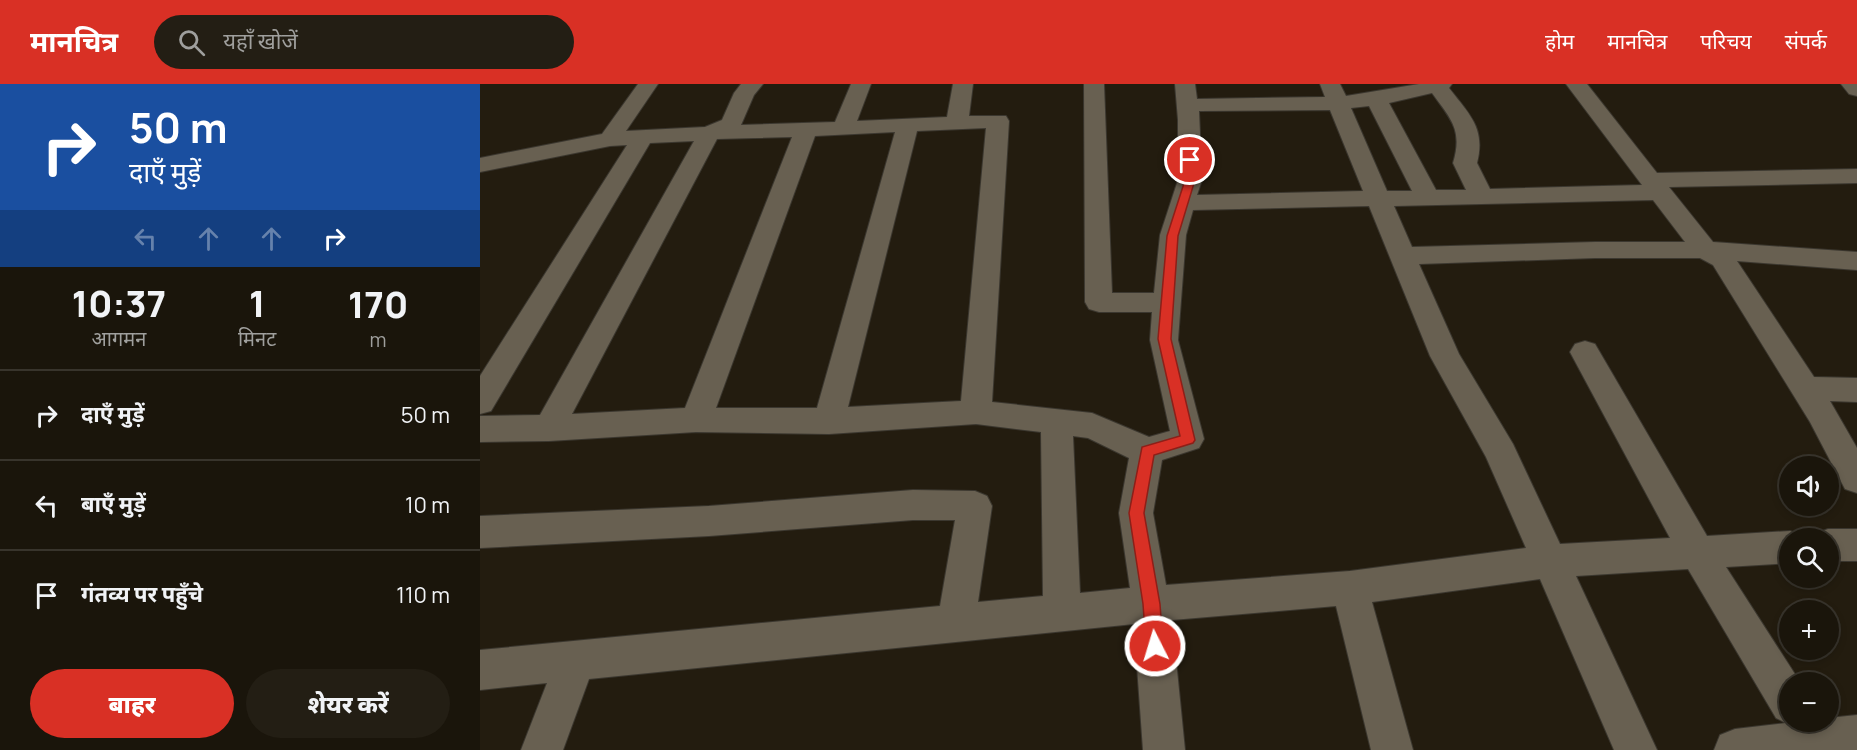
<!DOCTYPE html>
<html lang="hi">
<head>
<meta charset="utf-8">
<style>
	:root { --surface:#1a150b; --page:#231e14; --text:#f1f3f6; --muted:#9f9f9d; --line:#38342c; --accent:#d93025 }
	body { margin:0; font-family:Manrope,"Noto Sans Devanagari",sans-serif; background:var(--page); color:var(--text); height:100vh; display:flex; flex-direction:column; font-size:22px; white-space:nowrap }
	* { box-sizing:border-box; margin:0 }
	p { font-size:20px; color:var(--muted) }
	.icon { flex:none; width:33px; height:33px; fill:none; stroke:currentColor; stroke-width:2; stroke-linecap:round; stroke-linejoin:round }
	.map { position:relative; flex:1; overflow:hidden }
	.sheet { display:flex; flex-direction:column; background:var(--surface); width:480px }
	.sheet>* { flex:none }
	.top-card { background:#1a4fa0; color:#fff; overflow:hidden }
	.tools { position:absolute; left:1299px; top:372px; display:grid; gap:12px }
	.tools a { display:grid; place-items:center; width:60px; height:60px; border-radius:50%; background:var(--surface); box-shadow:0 3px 9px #0003,0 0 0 2px var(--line); font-size:30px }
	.pin { position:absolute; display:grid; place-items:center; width:51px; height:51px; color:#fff; margin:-26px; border:3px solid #fff; border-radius:50%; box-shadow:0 2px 6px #0007 }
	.me { position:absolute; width:66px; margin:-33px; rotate:355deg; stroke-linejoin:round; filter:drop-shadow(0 0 4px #0008) }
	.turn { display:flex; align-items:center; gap:21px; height:126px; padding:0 30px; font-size:27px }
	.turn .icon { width:78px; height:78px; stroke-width:2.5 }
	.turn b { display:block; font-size:42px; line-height:51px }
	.lanes { display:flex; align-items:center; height:57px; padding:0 30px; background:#0003; justify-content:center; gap:30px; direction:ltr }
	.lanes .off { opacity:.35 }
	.eta { display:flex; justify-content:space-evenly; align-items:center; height:102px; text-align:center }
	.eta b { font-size:36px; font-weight:800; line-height:42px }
	.action { display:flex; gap:12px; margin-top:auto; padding:12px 30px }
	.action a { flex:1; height:69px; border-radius:36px; background:var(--accent); color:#fff; font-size:24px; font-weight:800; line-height:69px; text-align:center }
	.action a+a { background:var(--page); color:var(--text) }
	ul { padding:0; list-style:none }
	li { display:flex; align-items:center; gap:18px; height:90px; padding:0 30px; border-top:2px solid var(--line) }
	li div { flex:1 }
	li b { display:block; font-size:22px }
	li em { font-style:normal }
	header { display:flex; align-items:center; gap:36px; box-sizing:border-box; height:84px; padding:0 30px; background:var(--accent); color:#fff }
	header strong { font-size:28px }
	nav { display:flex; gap:33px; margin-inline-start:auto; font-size:21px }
	.search { width:420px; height:54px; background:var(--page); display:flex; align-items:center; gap:15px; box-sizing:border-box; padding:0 21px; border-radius:33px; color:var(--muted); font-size:22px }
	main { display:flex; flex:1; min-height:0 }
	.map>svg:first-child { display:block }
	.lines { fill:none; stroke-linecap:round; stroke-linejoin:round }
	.street-casing { stroke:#3b372f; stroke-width:2 }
	.secondary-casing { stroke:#3b372f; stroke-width:2 }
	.street { fill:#686051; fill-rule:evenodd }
	.secondary { fill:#686051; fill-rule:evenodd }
	.route { fill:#d93025; stroke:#8d1f18; stroke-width:1.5 }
</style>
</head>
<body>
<header>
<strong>मानचित्र</strong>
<div class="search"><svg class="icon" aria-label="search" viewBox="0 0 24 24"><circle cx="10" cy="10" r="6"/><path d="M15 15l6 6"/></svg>यहाँ खोजें</div>
<nav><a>होम</a><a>मानचित्र</a><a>परिचय</a><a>संपर्क</a></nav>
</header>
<main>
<section class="sheet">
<div class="top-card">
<div class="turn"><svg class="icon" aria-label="right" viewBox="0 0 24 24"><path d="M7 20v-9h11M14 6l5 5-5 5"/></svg><div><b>50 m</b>दाएँ मुड़ें</div></div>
<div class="lanes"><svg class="icon off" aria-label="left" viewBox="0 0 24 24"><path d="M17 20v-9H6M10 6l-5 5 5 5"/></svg><svg class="icon off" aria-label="ahead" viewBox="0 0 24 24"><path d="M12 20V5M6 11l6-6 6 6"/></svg><svg class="icon off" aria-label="ahead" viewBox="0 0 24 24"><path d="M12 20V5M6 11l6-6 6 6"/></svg><svg class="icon" aria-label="right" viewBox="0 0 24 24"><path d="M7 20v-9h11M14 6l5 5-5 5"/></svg></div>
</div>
<div class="eta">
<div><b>10:37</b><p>आगमन</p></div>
<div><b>1</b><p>मिनट</p></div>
<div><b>170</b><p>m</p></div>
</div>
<ul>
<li><svg class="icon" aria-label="right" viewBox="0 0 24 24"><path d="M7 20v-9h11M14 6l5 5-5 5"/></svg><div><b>दाएँ मुड़ें</b></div><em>50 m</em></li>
<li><svg class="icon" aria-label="left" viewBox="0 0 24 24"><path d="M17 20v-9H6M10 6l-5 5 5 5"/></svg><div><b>बाएँ मुड़ें</b></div><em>10 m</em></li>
<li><svg class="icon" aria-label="arrive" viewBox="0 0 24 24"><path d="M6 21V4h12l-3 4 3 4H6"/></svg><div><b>गंतव्य पर पहुँचे</b></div><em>110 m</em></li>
</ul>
<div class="action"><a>बाहर</a><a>शेयर करें</a></div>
</section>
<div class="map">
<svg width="1377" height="666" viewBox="0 0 1377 666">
	<rect width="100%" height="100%" fill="#231c0f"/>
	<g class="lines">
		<g class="street-casing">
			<path id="street" d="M158,0H178L146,47L225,43L242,36L254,9L261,0H283L274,11L261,41L355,38L371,0H391L377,37L467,33L473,0H493L489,32H526L529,37L512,318L612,329L669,353L690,347L670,256L672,228H619L609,225L605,218L604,0H624L632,209H674L680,151L698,96V36L695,0H715L717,15L845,13L840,0H860L866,12L939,0H972L969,4C989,30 1006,44 997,79L1010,105L1162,101L1086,0H1107L1177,89L1377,85V99L1189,103L1233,158L1377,168V186L1257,177L1334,293L1377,294V318L1350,317L1377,364V409L1365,405L1330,338L1233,181L1220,174H1115L939,180L979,270L1033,360L1080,460L1190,454L1090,268L1095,260L1105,257L1115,260L1227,452L1310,447L1323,452L1324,454H1310V479L1246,483L1320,598H1310V638H1348V634L1377,631V666H1234L1240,651L1255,645L1306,639L1296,634L1208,485L1096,492L1177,666H1134L1060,495L892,518L933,666H891L856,522L692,536L705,666H663L654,540L109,595L83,666H41L67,599L0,606V566L460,522L475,436H433L229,452L0,464V432L229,422L433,406L495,407L507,412L512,422L498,518L563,512L561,348L496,340L349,350L216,348L69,357L0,358V332L60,331L214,57L170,59L11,327L0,330V292L147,61L130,62L0,88V74L122,50ZM952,9C971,35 983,46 973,79L986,106H956L909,19ZM889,22L932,107H907L871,24ZM850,26L883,107L717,111L722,96L719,27ZM506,44L481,317L368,323L437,47ZM415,48L337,324H236L335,52ZM312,53L205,324L92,330L237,55ZM1173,116L1205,158H1115L932,163L914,122ZM889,122L950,272L1006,373L1046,464L870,487L686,501L673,429L682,376L719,364L724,355L698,256L706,151L713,126ZM593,352L608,354L649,374L639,429L650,504L600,509Z
				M1348,445H1377V477H1348V454H1333L1335,450Z"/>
		</g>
		<g class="secondary-casing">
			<path id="secondary" d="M1361,0H1377V12L1369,10Z"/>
		</g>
		<use href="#street" class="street"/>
		<use href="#secondary" class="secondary"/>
	</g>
	<path class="route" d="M706,74L714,76L715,96L698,152L691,255L715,356L713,359L674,371L664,429L680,520L683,562L681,568L675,570L669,568L666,562L663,520L649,429L662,363L700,352L678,255L687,152L705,96Z"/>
</svg>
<div class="tools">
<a><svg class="icon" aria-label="sound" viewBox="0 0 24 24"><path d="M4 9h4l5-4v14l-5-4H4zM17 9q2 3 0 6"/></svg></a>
<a><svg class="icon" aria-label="search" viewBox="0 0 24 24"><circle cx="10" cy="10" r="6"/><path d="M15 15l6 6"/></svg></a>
<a>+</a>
<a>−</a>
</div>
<div class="pin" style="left:710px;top:76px;background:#d93025"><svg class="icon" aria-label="arrive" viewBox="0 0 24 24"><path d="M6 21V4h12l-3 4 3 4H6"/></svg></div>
<svg class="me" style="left:675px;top:562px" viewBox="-20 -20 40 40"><circle r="17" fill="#d93025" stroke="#fff" stroke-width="3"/><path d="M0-11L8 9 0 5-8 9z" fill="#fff"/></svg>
</div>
</main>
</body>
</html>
